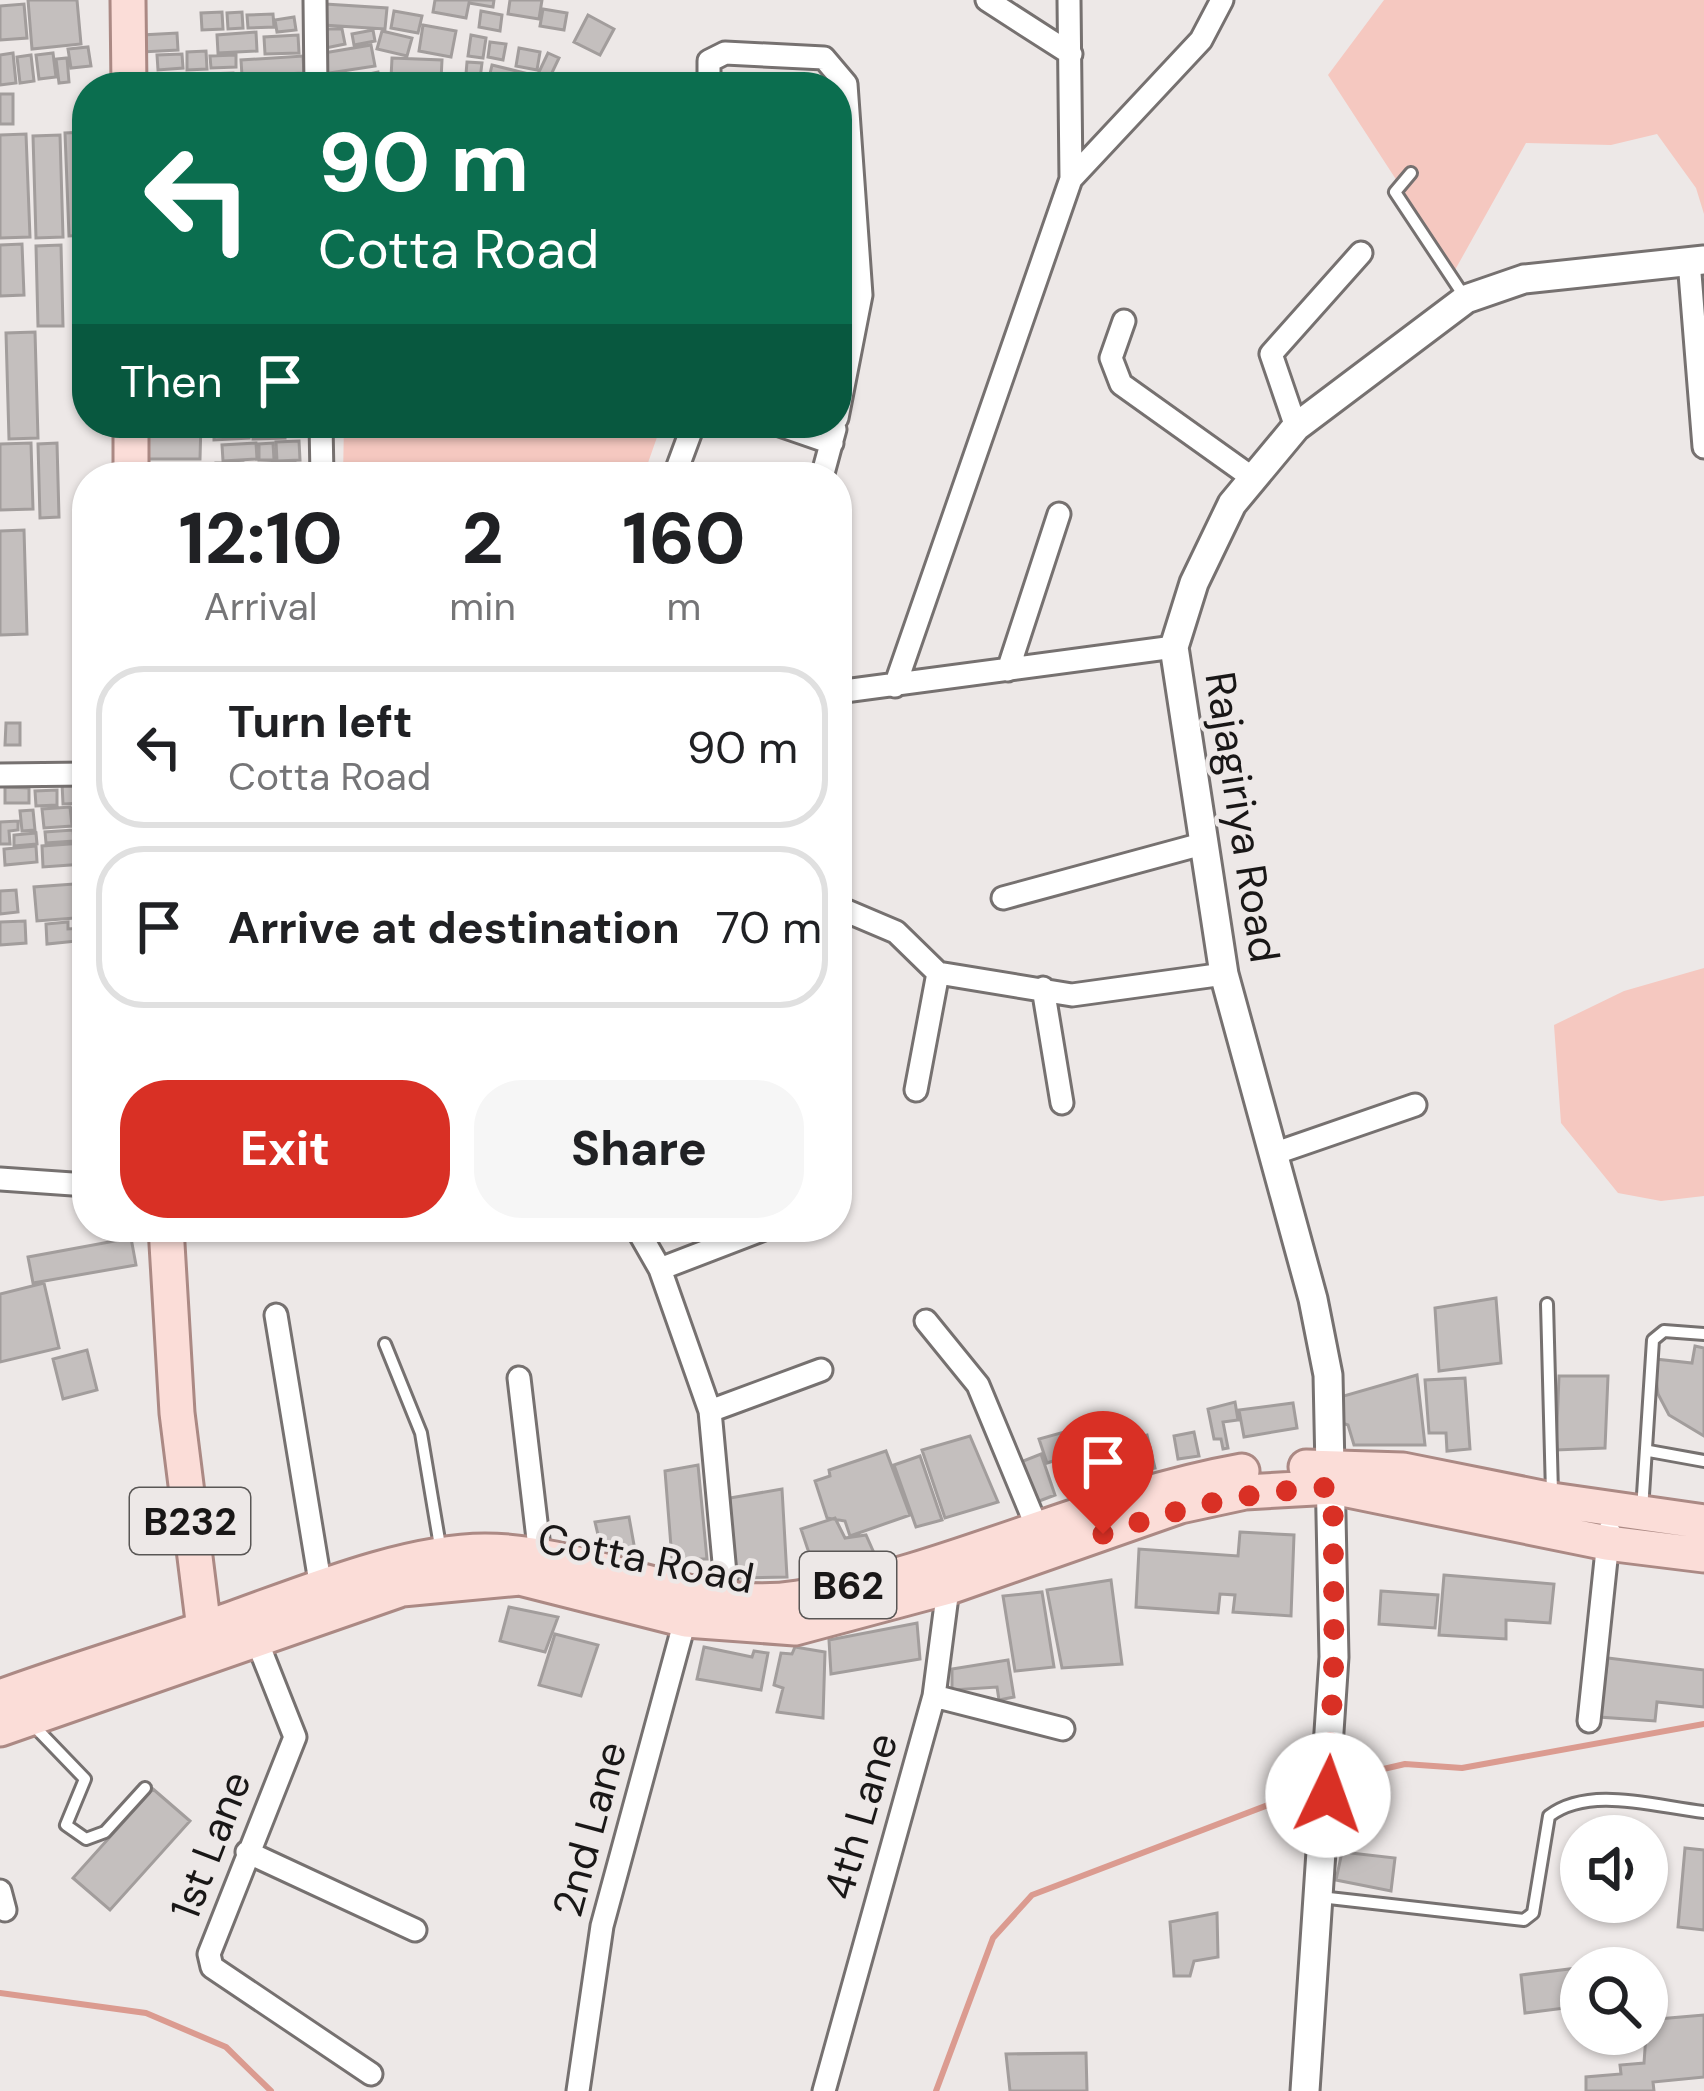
<!DOCTYPE html>
<html lang="en">
<head>
<meta charset="utf-8">
<style>
	:root { --surface:#fff; --page:#f6f6f6; --text:#202124; --muted:#757577; --line:#e0e0e0; --accent:#d93025 }
	body { margin:0; font-family:"DM Sans",sans-serif; background:var(--page); color:var(--text); height:100vh; display:flex; flex-direction:column; font-size:45px; white-space:nowrap }
	* { box-sizing:border-box; margin:0 }
	p { font-size:39px; color:var(--muted) }
	.icon { flex:none; width:66px; height:66px; fill:none; stroke:currentColor; stroke-width:2; stroke-linecap:round; stroke-linejoin:round }
	.map { position:relative; flex:1; overflow:hidden }
	.drawer { position:absolute; left:72px; top:462px; width:780px; height:780px; display:flex; flex-direction:column; background:var(--surface); border-radius:48px; box-shadow:0 3px 9px #0004 }
	.drawer>* { flex:none }
	.hud { position:absolute; left:72px; top:72px; width:780px; height:366px; border-radius:48px; box-shadow:0 3px 9px #0004; background:#0b6e4f; color:#fff; overflow:hidden }
	.tools { position:absolute; left:1560px; top:1815px; display:grid; gap:24px }
	.tools a { display:grid; place-items:center; width:108px; height:108px; border-radius:50%; background:var(--surface); box-shadow:0 3px 9px #0004; font-size:60px }
	.pin { position:absolute; display:grid; place-items:center; width:102px; height:102px; color:#fff; margin:-123px -51px; border-radius:50% 50% 50% 0; rotate:-45deg; box-shadow:0 0 12px #0007 }
	.pin .icon { rotate:45deg }
	.me { position:absolute; width:132px; margin:-66px; rotate:3deg; stroke-linejoin:round; filter:drop-shadow(0 0 9px #0008) }
	.turn { display:flex; align-items:center; gap:42px; height:252px; padding:0 48px; font-size:54px }
	.turn .icon { width:156px; height:156px; stroke-width:2.5 }
	.turn b { display:block; font-size:84px; line-height:102px }
	.then { display:flex; align-items:center; height:114px; padding:0 48px; background:#0003; gap:24px; font-size:45px }
	.eta { display:flex; justify-content:space-evenly; align-items:center; height:204px; text-align:center }
	.eta b { font-size:72px; font-weight:800; line-height:84px }
	.primary-button { display:flex; gap:24px; margin-top:auto; padding:24px 48px }
	.primary-button a { flex:1; height:138px; border-radius:48px; background:var(--accent); color:#fff; font-size:48px; font-weight:800; line-height:138px; text-align:center }
	.primary-button a+a { background:var(--page); color:var(--text) }
	ul { padding:0; list-style:none }
	li { display:flex; align-items:center; gap:36px; height:162px; margin:0 24px 18px; padding:0 24px; border:6px solid var(--line); border-radius:48px }
	li div { flex:1 }
	li b { display:block; font-size:45px }
	li em { font-style:normal }
	.map>svg:first-child { display:block }
	.green { fill:#f5c8c0 }
	.lines { fill:none; stroke-linecap:round; stroke-linejoin:round }
	.stream { stroke:#db9b90; stroke-width:6 }
	.building { fill:#c4bfbe; stroke:#a29d9c; stroke-width:3 }
	.service-casing { stroke:#767170; stroke-width:16 }
	.minor-casing { stroke:#767170; stroke-width:27 }
	.tertiary-casing { stroke:#767170; stroke-width:33 }
	.primary-casing { stroke:#ab8984; stroke-width:39 }
	.service { stroke:#fff; stroke-width:10 }
	.minor { stroke:#fff; stroke-width:21 }
	.tertiary { stroke:#fff; stroke-width:27 }
	.primary { stroke:#fbddd8; stroke-width:33 }
	.route { stroke:#d93025; stroke-width:21; stroke-dasharray:0 37.8 }
	.labels { text-anchor:middle; stroke-width:9; stroke-linejoin:round; paint-order:stroke }
	.shield { fill:#ede8e7; stroke:#595655; stroke-width:3 }
	.shield-label { font-size:39px; font-weight:bold; fill:#191717 }
	.street-label { font-size:42px; fill:#191717; stroke:#ede8e7 }
</style>
</head>
<body>
<div class="map">
<svg width="1704" height="2091" viewBox="0 0 1704 2091">
	<rect width="100%" height="100%" fill="#ede8e7"/>
	<path class="green" d="M1384,0H1704V214L1696,188L1657,134L1611,145L1526,143L1455,270L1328,75Z
		M344,423H662L643,477H343Z
		M1704,968V1196L1661,1201L1618,1193L1561,1123L1554,1025L1624,991Z"/>
	<g class="lines">
		<path class="stream" d="M1336,1780L1405,1764L1462,1768L1704,1724
			M0,1993L146,2013L226,2047L271,2091
			M936,2091L993,1938L1032,1895L1318,1786"/>
	</g>
	<path class="building" d="M28,0H77L81,44L32,49Z
		M435,0H494L493,7L469,3L466,18L433,12Z
		M510,0H542L539,19L508,14Z
		M24,4L27,38L0,40V6Z
		M325,4L387,8L385,29L323,25Z
		M543,9L567,13L564,30L540,26Z
		M394,11L422,16L418,33L391,28Z
		M481,11L502,15L500,31L479,27Z
		M222,12L223,29L202,30L201,13Z
		M242,12L243,28L228,29L227,13Z
		M273,14L274,27L248,28L247,15Z
		M588,15L614,29L600,55L574,42Z
		M294,17L296,30L277,32L275,20Z
		M423,25L456,31L451,57L419,51Z
		M318,29H342L345,44L321,49Z
		M373,30L375,41L354,45L352,34Z
		M382,31L412,38L407,56L377,49Z
		M256,32L257,51L218,53L217,35Z
		M177,33L178,50L142,52V35Z
		M298,35L299,53L265,54L264,37Z
		M471,35L486,38L483,58L468,56Z
		M490,42L506,44L503,60L488,57Z
		M371,45L375,66L323,74L318,54Z
		M88,47L91,66L71,68L68,49Z
		M519,48L540,52L537,70L516,66Z
		M206,51L207,69L187,70V52Z
		M13,53L16,83L0,85V55Z
		M53,53L56,77L39,79L36,55Z
		M548,53L559,58L549,79L538,74Z
		M182,54L183,68L158,70L157,55Z
		M31,55L34,81L20,83L17,57Z
		M236,55V67L211,68L210,56Z
		M303,56L304,73L242,76L241,60Z
		M67,58L69,82L59,83L56,59Z
		M392,58L442,60L441,80L391,78Z
		M467,62L482,63L479,87L465,86Z
		M492,65L537,76L534,87H487Z
		M378,72L381,87H358L356,77Z
		M233,73L234,87H209L208,74Z
		M175,74L176,87H138L137,75Z
		M303,75L304,87H268V77Z
		M201,76V87H179V77Z
		M0,94H13V124H0Z
		M87,132V235L69,236L65,133Z
		M26,134L30,237L0,238V135Z
		M60,135L63,237L36,238L33,136Z
		M22,244L24,295L0,296V245Z
		M61,245L63,326H38L36,246Z
		M35,332L38,438L9,439L6,333Z
		M144,423H201L200,459H143Z
		M214,423H248L249,438L214,440Z
		M252,423H284L285,438L253,439Z
		M299,441L300,460L277,461L276,442Z
		M31,443L33,509L0,510V444Z
		M57,443L59,517L40,518L38,444Z
		M256,443L257,459L223,461L222,445Z
		M273,443L274,460H259V444Z
		M243,462L244,477H217L216,463Z
		M295,462V477H251L250,464Z
		M141,464H190V477H140Z
		M24,530L27,634L0,635V531Z
		M6,723H20V745H5Z
		M87,782V803L63,804L62,783Z
		M5,787L29,788V803H5Z
		M57,790V805L36,806L35,791Z
		M70,807L72,826L44,828L42,809Z
		M87,807V827L75,828L73,808Z
		M33,810L35,830L22,831L20,811Z
		M18,821V830L9,831L10,844H0V822Z
		M73,830L74,841L46,843L45,832Z
		M36,833L37,844L14,846V835Z
		M83,843L84,864L43,867L42,846Z
		M36,846L37,862L5,865L4,849Z
		M87,883V917L37,921L34,887Z
		M16,890L18,912L0,914V891Z
		M25,921L26,943L0,945V922Z
		M82,921H87V940L47,944L46,924L68,922V929L82,928Z
		M131,1238L136,1265L33,1283L28,1257Z
		M44,1283L59,1348L0,1362V1294Z
		M1496,1298L1501,1363L1439,1371L1435,1308Z
		M1695,1346L1704,1348V1436L1669,1415L1658,1394L1655,1371V1359L1692,1363Z
		M87,1350L97,1390L63,1399L53,1359Z
		M1417,1375L1425,1445H1354L1348,1425L1342,1423L1340,1397Z
		M1559,1376H1608L1605,1448L1556,1450Z
		M1465,1378L1470,1449L1447,1451L1446,1433H1429L1425,1380Z
		M1235,1402L1238,1420L1223,1422L1228,1448L1223,1449L1221,1439H1214L1208,1409Z
		M1293,1403L1297,1428L1244,1437L1239,1410Z
		M1118,1427L1131,1464L1099,1479L1089,1439Z
		M1075,1429L1081,1452L1047,1463L1039,1439Z
		M1194,1432L1199,1456L1178,1459L1174,1436Z
		M1147,1435L1155,1468L1139,1471L1131,1439Z
		M970,1436L998,1502L945,1518L922,1450Z
		M886,1451L910,1515L850,1536L845,1521L827,1518L815,1481L830,1476L829,1470Z
		M1041,1454L1055,1495L1034,1503L1018,1463Z
		M920,1456L942,1520L916,1527L894,1465Z
		M698,1465L707,1559H672L665,1471Z
		M782,1489L787,1577L734,1578L730,1498Z
		M629,1517L636,1556L602,1552L595,1522Z
		M835,1518L845,1538L866,1535L874,1553L853,1562L854,1566L828,1572L824,1564L814,1568L801,1529Z
		M1240,1532L1294,1535L1291,1616L1233,1612L1235,1595L1220,1594L1218,1613L1136,1607L1139,1549L1238,1556Z
		M1444,1575L1554,1584L1550,1623L1506,1620V1639L1439,1635Z
		M1111,1580L1122,1664L1062,1668L1047,1590Z
		M1381,1591L1438,1595L1435,1628L1379,1624Z
		M1042,1592L1054,1667L1015,1671L1003,1596Z
		M509,1607L558,1617L545,1652L500,1641Z
		M917,1623L920,1659L831,1674L829,1640Z
		M555,1634L598,1645L581,1696L539,1685Z
		M704,1647L752,1657L754,1651L768,1653L761,1690L697,1679Z
		M795,1647L825,1652L823,1718L777,1712L783,1688L774,1685L781,1653L792,1654Z
		M1608,1658L1704,1670V1707L1657,1702L1655,1721L1599,1717Z
		M1008,1660L1014,1697L999,1700L997,1687L952,1690V1669Z
		M153,1789L190,1821L110,1910L73,1878Z
		M1685,1848L1704,1850V1930L1678,1927Z
		M1342,1852L1395,1858L1391,1891L1336,1880Z
		M1217,1913L1218,1957L1194,1961L1190,1976H1174L1170,1922Z
		M1585,1967L1581,1968V2006L1525,2013L1521,1975Z
		M1704,2015V2077L1653,2082L1654,2091H1586V2077L1621,2074L1620,2065L1644,2063L1647,2020Z
		M1086,2053L1087,2091H1010L1006,2054Z"/>
	<g class="lines">
		<g class="service-casing">
			<path id="service" d="M1411,173L1395,192L1464,296
				M1547,1304L1552,1493
				M385,1344L421,1433L441,1552
				M1649,1451L1704,1461
				M1642,1510L1653,1340L1664,1331L1704,1334
				M34,1726L85,1779L66,1825L86,1839L105,1832L145,1788
				M1320,1897L1524,1920L1533,1913L1549,1816C1590,1785 1656,1807 1704,1812"/>
		</g>
		<g class="minor-casing">
			<path id="minor" d="M315,0L316,87
				M987,0L1071,54
				M1069,0L1071,179
				M709,87V61L725,53L824,58L846,84L861,295L837,418
				M1689,261L1704,447
				M1124,321L1111,358L1121,384L1254,479
				M321,423L322,477
				M774,423L832,443
				M1296,427L1271,354L1361,253
				M674,477L694,423
				M822,477L835,429
				M1008,670L1059,514
				M895,686L1071,179L1201,40L1222,0
				M837,692L1174,647
				M0,775L87,774
				M1003,898L1202,844
				M837,907L896,932L938,973L1072,995L1224,974
				M1043,988L1062,1103
				M916,1090L938,973
				M1273,1154L1415,1105
				M0,1179L87,1185
				M636,1227L660,1269L710,1411L728,1606
				M660,1269L769,1227
				M276,1315L321,1588
				M926,1321L978,1385L1036,1525
				M519,1378L540,1556
				M710,1411L821,1370
				M257,1641L295,1737L209,1954L212,1967L371,2074
				M934,1696L1063,1729
				M1589,1721L1609,1531
				M247,1852L415,1930
				M0,1891L5,1910
				M578,2091L602,1926L687,1613
				M824,2091L934,1696L949,1581"/>
		</g>
		<g class="tertiary-casing">
			<path id="tertiary" d="M1305,2091L1334,1657L1328,1375L1313,1299L1224,974L1174,647L1194,583L1232,504L1296,427L1466,299L1524,279L1704,260"/>
		</g>
		<g class="primary-casing">
			<path id="primary" d="M128,0L129,87
				M131,423V477
				M166,1227L177,1413L204,1629
				M1306,1467L1403,1470L1552,1500L1704,1522
				M0,1697C74,1670 149,1648 223,1622C300,1595 404,1551 485,1551C589,1551 694,1615 798,1598C949,1573 1090,1498 1242,1471
				M0,1729L402,1589L520,1578L686,1620L795,1628L952,1586L1180,1506L1245,1492L1333,1487L1607,1543L1704,1555"/>
		</g>
		<use href="#service" class="service"/>
		<use href="#minor" class="minor"/>
		<use href="#tertiary" class="tertiary"/>
		<use href="#primary" class="primary"/>
	</g>
	<g class="lines">
		<path class="route" d="M1103,1534C1185,1506 1247,1492 1333,1487L1334,1657L1328,1795"/>
	</g>
	<g class="labels">
		<g class="shield">
			<rect x="130" y="1488" width="120" height="66" rx="9"/>
			<rect x="800" y="1552" width="96" height="66" rx="9"/>
		</g>
		<g class="shield-label">
			<text x="190" y="1535">B232</text>
			<text x="848" y="1599">B62</text>
		</g>
		<g class="street-label">
			<text transform="translate(1243 817) rotate(81)" y="15">Rajagiriya Road</text>
			<text transform="translate(646 1558) rotate(11)" y="15">Cotta Road</text>
			<text transform="translate(860 1816) rotate(-74)" y="15">4th Lane</text>
			<text transform="translate(589 1829) rotate(-75)" y="15">2nd Lane</text>
			<text transform="translate(210 1845) rotate(-69)" y="15">1st Lane</text>
		</g>
	</g>
</svg>
<div class="tools">
<a><svg class="icon" aria-label="sound" viewBox="0 0 24 24"><path d="M4 9h4l5-4v14l-5-4H4zM17 9q2 3 0 6"/></svg></a>
<a><svg class="icon" aria-label="search" viewBox="0 0 24 24"><circle cx="10" cy="10" r="6"/><path d="M15 15l6 6"/></svg></a>
</div>
<div class="pin" style="left:1103px;top:1534px;background:#d93025"><svg class="icon" aria-label="arrive" viewBox="0 0 24 24"><path d="M6 21V4h12l-3 4 3 4H6"/></svg></div>
<svg class="me" style="left:1328px;top:1795px" viewBox="-20 -20 40 40"><circle r="19" fill="#fff"/><path d="M0-13L10 11 0 6-10 11z" fill="#d93025"/></svg>
<div class="hud">
<div class="turn"><svg class="icon" aria-label="left" viewBox="0 0 24 24"><path d="M17 20v-9H6M10 6l-5 5 5 5"/></svg><div><b>90 m</b>Cotta Road</div></div>
<div class="then">Then<svg class="icon" aria-label="arrive" viewBox="0 0 24 24"><path d="M6 21V4h12l-3 4 3 4H6"/></svg></div>
</div>
<section class="drawer">
<div class="eta">
<div><b>12:10</b><p>Arrival</p></div>
<div><b>2</b><p>min</p></div>
<div><b>160</b><p>m</p></div>
</div>
<ul>
<li><svg class="icon" aria-label="left" viewBox="0 0 24 24"><path d="M17 20v-9H6M10 6l-5 5 5 5"/></svg><div><b>Turn left</b><p>Cotta Road</p></div><em>90 m</em></li>
<li><svg class="icon" aria-label="arrive" viewBox="0 0 24 24"><path d="M6 21V4h12l-3 4 3 4H6"/></svg><div><b>Arrive at destination</b></div><em>70 m</em></li>
</ul>
<div class="primary-button"><a>Exit</a><a>Share</a></div>
</section>
</div>
</body>
</html>
